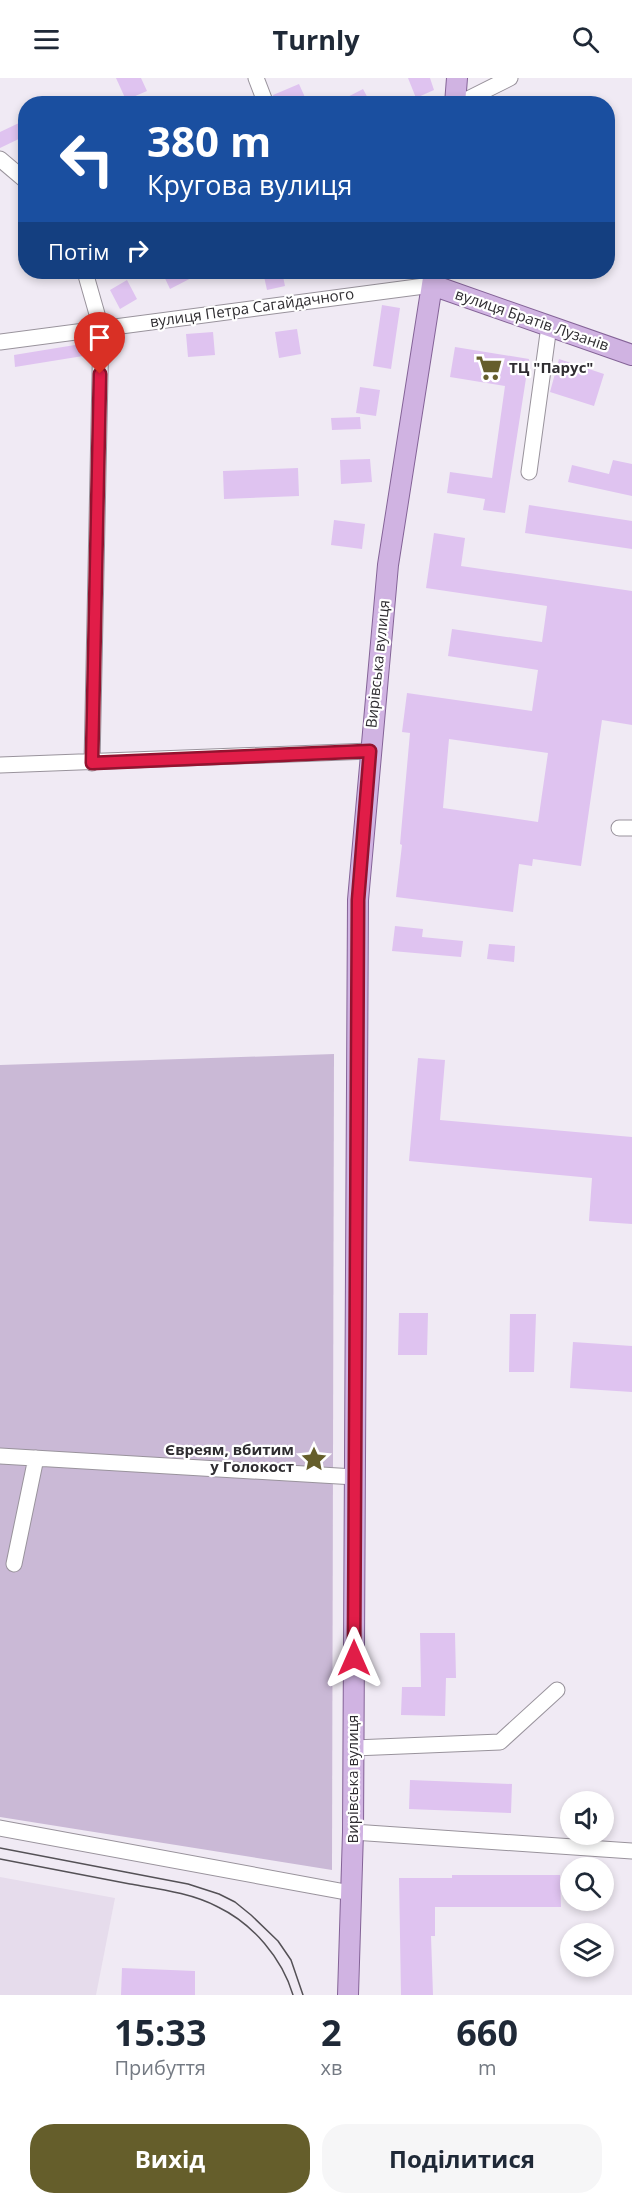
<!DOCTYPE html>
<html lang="uk">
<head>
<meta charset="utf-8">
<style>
	:root { --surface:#fff; --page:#f6f6f7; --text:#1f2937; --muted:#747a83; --accent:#655e2b }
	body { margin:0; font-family:"Open Sans",sans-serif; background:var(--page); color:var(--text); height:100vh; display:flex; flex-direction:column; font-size:22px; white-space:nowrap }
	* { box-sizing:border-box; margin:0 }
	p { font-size:20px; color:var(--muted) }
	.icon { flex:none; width:33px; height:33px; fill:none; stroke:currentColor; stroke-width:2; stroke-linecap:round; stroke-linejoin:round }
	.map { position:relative; height:1917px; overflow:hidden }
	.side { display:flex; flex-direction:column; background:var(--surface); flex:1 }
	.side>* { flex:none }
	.guide { position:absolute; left:18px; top:18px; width:597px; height:183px; border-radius:24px; box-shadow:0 3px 9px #0003; background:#1a4fa0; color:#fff; overflow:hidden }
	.tools { position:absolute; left:560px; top:1713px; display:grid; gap:12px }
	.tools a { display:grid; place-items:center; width:54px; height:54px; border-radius:50%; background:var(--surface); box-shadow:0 3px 9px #0003; font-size:30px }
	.pin { position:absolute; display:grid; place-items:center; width:51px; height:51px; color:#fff; margin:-62px -26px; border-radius:50% 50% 50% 0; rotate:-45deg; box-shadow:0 0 6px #0007 }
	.pin .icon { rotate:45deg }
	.me { position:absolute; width:66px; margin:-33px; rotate:0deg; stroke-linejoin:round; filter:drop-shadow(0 0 4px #0008) }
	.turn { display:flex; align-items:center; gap:21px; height:126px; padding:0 30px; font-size:27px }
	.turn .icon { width:78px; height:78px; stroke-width:2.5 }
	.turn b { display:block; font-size:42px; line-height:51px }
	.then { display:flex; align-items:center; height:57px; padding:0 30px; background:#0003; gap:12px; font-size:22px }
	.eta { display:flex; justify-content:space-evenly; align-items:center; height:102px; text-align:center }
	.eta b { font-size:36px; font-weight:700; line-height:42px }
	.primary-button { display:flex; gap:12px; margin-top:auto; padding:12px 30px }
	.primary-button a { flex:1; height:69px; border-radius:24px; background:var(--accent); color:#fff; font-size:24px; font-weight:700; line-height:69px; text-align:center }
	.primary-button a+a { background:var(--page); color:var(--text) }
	header { display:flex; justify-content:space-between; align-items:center; height:78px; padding:0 30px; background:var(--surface); font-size:27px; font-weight:700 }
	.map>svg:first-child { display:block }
	.built { fill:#e6dcec }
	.green { fill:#cab9d6 }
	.building { fill:#dfc3f0; fill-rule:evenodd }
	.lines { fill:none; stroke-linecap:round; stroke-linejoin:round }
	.minor-casing { stroke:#99939c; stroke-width:17 }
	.major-casing { stroke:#846397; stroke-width:22 }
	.minor { stroke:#fff; stroke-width:15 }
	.major { stroke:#d0b3e2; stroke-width:20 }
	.tram { stroke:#545156; stroke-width:1.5 }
	.route-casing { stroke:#92132f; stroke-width:15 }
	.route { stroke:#e11d48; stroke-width:10 }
	.labels { text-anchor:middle; stroke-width:4.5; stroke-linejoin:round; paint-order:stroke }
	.street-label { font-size:15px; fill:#2f2d31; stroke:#fff }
	.poi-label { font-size:15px; font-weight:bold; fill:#2f2d31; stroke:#fff; text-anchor:start }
</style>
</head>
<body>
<header><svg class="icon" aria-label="menu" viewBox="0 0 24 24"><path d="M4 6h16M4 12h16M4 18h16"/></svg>Turnly<svg class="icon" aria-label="search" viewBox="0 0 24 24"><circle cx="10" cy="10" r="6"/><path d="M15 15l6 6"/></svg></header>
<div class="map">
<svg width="632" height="1917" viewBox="0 0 632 1917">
	<rect width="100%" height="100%" fill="#f0eaf4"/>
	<path class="built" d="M0,1799L115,1820L96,1917H0Z"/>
	<path class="green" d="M334,976L332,1792L0,1739V987Z"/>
	<path class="building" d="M116,0H141L147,13L126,22Z
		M408,0H430L434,12L416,20Z
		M299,6L308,26H275L273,17Z
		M363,11L371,26H334Z
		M19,45L25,58L0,70V54Z
		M162,194H203L170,211Z
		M263,194H282L285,208L267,212Z
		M127,202L137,221L120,231L110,212Z
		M382,227L400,230L391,291L373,288Z
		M297,251L301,276L279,280L275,254Z
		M213,254L215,277L188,279L186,256Z
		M81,266L83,278L15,289L14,277Z
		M455,269L529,281L505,435L483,432L485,421L447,415L450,394L492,400L505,308L450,299Z
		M559,281L604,296L594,328L550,314Z
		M360,309L380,312L376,338L356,335Z
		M360,339L361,351L332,352L331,340Z
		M370,381L372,404L341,406L340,382Z
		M613,382L632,386V418L568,404L572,387L609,396Z
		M298,390L299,418L224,421L223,393Z
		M529,427L632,443V471L525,455Z
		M334,442L365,446L362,471L331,467Z
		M434,455L465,460L461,488L632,513V647L602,642L581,788L533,781L532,788L519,786L513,834L396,819L402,767L400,766L410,655L402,654L407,615L532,633L538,592L448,578L452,551L542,564L547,528L426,510ZM449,661L548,675L538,744L443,730Z
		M395,848L423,851L422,859L463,863L461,879L392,873Z
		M489,866L515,868L514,884L487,881Z
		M418,980L445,982L440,1042L632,1059V1146L589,1143L592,1100L409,1083Z
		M399,1235H428L427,1277H398Z
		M510,1236H536L534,1294H509Z
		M573,1264L632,1268V1314L570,1310Z
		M420,1555H455L456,1600H446L445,1638L401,1637L402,1609H421Z
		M410,1702L512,1706L511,1735L409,1731Z
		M452,1797H560L561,1829H435V1858H431L433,1917H401L399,1800H452Z
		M122,1890L195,1893V1917H121Z"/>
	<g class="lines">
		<g class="minor-casing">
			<path id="minor" d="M256,0L266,26
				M458,26L510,0
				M0,81L26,103
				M85,194L101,250L92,685
				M0,264L432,207
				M529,394L549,248
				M0,687L370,673
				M619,750H632
				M0,1378L355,1399
				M14,1486L36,1380
				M354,1670L500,1664L557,1612
				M0,1750L351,1815
				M353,1754L632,1773"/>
		</g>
		<g class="major-casing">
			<path id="major" d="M455,26L457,0
				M432,207L632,277
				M348,1917L353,1754L358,822L388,487L434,194"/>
		</g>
		<use href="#minor" class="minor"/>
		<use href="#major" class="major"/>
		<path class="tram" d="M0,1770L188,1806L219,1816L235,1824L251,1837L278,1863L291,1882L303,1917
			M0,1781C43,1789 87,1798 130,1806C159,1811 192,1815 218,1829C253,1846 282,1880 293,1917"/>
	</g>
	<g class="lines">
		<g class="route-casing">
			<path id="route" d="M100,296L92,685L370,673L358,822L354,1580"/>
		</g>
		<use href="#route" class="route"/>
	</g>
	<defs>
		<g id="supermarket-bare" transform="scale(2.07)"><path d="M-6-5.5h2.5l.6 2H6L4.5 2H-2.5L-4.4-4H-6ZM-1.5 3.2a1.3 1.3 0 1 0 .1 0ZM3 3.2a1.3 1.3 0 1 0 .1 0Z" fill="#655e2b" stroke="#fff" stroke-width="2.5" paint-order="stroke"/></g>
		<g id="sight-bare" transform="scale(2.07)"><path d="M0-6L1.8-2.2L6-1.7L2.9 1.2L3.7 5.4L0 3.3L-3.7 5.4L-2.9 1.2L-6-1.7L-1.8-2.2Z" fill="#655e2b" stroke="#fff" stroke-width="2.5" paint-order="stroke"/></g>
	</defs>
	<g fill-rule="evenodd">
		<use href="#supermarket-bare" x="489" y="290"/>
		<use href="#sight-bare" x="314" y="1381"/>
	</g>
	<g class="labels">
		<g class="street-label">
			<text transform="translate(252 230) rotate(-8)" y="5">вулиця Петра Сагайдачного</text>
			<text transform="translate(532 242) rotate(19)" y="5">вулиця Братів Лузанів</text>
			<text transform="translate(378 586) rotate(-84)" y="5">Вирівська вулиця</text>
			<text transform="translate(353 1701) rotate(-90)" y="5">Вирівська вулиця</text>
		</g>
		<g class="poi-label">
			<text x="509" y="295">ТЦ "Парус"</text>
			<text x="294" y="1377" text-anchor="end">Євреям, вбитим<tspan x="294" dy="17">у Голокост</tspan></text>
		</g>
	</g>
</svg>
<div class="tools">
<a><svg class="icon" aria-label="sound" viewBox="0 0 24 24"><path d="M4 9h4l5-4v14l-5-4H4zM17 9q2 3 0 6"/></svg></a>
<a><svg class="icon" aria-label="search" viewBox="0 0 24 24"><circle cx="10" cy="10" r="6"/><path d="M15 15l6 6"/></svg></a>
<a><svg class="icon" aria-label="layers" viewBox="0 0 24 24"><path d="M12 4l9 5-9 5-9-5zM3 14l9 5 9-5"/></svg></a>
</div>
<div class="pin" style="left:100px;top:296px;background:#d93025"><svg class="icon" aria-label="arrive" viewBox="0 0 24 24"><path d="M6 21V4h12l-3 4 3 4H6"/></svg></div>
<svg class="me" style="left:354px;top:1580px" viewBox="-20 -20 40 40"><path d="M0-17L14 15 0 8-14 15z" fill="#e11d48" stroke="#fff" stroke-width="4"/></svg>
<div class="guide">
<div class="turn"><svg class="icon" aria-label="left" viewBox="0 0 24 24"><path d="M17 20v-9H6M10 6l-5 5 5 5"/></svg><div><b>380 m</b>Кругова вулиця</div></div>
<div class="then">Потім<svg class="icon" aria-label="right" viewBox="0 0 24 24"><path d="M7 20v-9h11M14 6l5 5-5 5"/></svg></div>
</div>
</div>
<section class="side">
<div class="eta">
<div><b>15:33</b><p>Прибуття</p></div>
<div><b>2</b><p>хв</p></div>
<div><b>660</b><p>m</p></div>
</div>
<div class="primary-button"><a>Вихід</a><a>Поділитися</a></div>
</section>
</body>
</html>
